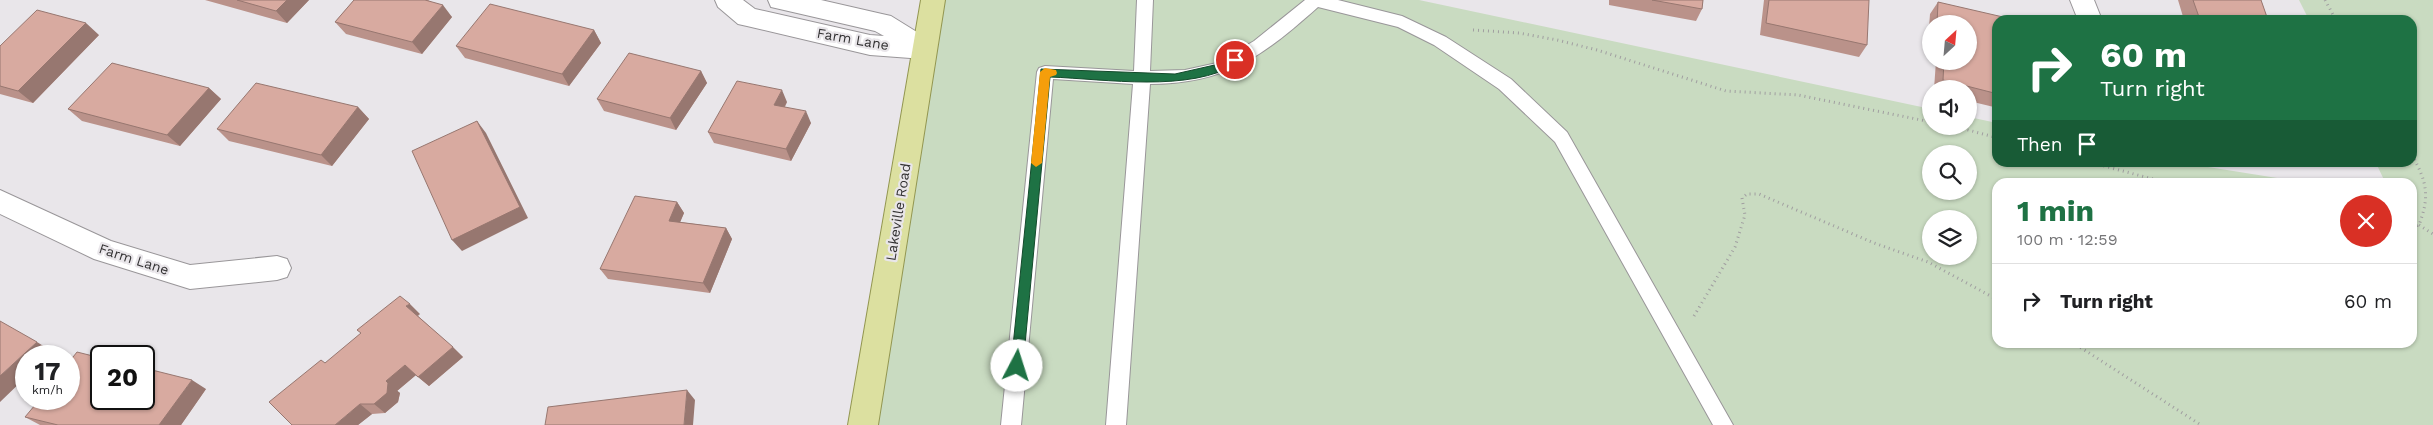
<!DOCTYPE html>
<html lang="en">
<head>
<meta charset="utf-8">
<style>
	:root { --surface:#fff; --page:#f2f2f2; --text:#202124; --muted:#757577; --line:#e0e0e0; --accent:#1e7244 }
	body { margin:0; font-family:"Work Sans",sans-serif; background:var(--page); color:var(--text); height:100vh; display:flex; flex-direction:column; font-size:19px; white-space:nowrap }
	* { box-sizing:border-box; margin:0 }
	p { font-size:16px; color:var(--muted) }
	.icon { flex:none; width:28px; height:28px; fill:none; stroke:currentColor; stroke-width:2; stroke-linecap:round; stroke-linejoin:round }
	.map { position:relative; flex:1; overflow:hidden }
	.sheet { position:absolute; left:1992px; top:178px; width:425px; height:170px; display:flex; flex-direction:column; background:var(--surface); border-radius:15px; box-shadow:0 1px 4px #0004 }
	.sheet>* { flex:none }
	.top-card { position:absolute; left:1992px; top:15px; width:425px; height:152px; border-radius:15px; box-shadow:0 1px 4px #0004; background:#1e7244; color:#fff; overflow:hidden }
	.needle { width:32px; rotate:26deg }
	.controls { position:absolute; left:1922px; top:15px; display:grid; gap:10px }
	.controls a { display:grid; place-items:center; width:55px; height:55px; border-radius:50%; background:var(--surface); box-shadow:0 1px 4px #0004; font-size:25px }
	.speed { position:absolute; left:15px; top:345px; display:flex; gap:10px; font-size:25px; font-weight:700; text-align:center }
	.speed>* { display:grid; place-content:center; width:65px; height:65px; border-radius:50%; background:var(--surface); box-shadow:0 1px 4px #0004; line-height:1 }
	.speed small { font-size:12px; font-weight:400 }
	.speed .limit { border:2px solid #111; border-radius:8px; background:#fff; color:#111 }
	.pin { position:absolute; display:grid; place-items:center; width:42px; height:42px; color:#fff; margin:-21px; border:2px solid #fff; border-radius:50%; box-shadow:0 1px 5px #0007 }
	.me { position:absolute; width:55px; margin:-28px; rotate:5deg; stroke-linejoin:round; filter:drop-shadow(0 0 4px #0008) }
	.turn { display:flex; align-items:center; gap:18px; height:105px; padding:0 25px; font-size:22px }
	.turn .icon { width:65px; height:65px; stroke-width:2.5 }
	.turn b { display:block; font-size:35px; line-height:42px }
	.then { display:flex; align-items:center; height:48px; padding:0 25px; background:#0003; gap:10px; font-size:19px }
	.round { display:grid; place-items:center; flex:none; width:52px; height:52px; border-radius:26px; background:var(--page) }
	.head { display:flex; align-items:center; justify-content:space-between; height:85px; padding:0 25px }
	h1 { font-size:30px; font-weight:700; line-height:38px; color:var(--accent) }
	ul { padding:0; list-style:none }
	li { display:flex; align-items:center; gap:15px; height:75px; padding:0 25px; border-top:1px solid var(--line) }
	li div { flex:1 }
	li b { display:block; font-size:19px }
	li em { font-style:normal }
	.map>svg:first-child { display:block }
	.green { fill:#c9dbc1; fill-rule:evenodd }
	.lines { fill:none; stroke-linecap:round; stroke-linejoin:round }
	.service-casing { stroke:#999699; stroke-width:2 }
	.minor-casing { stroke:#999699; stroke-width:2 }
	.primary-casing { stroke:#929650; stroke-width:2 }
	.path { stroke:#a09ea0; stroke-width:3; stroke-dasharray:1 4; stroke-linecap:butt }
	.service { fill:#fff; fill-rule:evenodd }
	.minor { fill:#fff; fill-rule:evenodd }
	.primary { fill:#dce0a0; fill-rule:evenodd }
	.wall { fill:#ba928a }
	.shaded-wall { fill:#977770 }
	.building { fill:#d8aaa0; stroke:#977770 }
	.route { fill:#1e7244; stroke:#144a2c }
	.slow { fill:#f59e0b }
	.labels { text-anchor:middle; stroke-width:4.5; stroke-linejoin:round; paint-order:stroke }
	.street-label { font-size:14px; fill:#333233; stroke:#e9e6ea }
</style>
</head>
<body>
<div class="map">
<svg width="2433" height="425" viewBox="0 0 2433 425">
	<rect width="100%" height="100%" fill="#e9e6ea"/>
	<path class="green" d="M936,0H1419L1931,109V126H1969V117L1997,123L1998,162L2183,163L2302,182H1998V342H2412V182H2385L2376,163L2412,162V20H2309L2299,0H2433V425H868ZM1931,154H1969V191H1931ZM1931,219H1969V256H1931Z"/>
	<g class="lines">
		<g class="service-casing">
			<path id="service" d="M1137,0H1153L1150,71L1185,70L1217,63L1254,41L1305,0H1338L1402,16L1446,37L1511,79L1567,132L1733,425H1713L1555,142L1499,89L1434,45L1398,27L1318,7C1263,56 1226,84 1150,84L1126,425H1106L1133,84L1053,79L1021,425H1001L1037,72L1039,68L1045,66L1134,71Z"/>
		</g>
		<g class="minor-casing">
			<path id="minor" d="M715,0H743L755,9L870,35L884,36L875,31L771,7L768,0H821L882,14L891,16L933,42L937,49L933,56L924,59L870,55L747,26L738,24L718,7Z
				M2070,0H2094L2102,20H2078Z
				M0,190L111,241L190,265L277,256L287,259L291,268L287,277L277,280L190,289L94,259L0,214Z"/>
		</g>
		<g class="primary-casing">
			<path id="primary" d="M921,0H945L878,425H848Z"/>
		</g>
		<path class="path" d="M2325,0L2336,20
			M1473,30L1519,33L1557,40L1597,50L1726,91L1798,95L1931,122
			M1953,126L1998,138
			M2412,155C2427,182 2430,196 2419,225L2412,227
			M2089,162L2164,182
			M2419,225L2433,234
			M1694,316L1735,247L1745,215L1742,198L1747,194H1759L1874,243L1928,262L1998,300
			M2072,342L2201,425"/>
		<use href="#service" class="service"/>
		<use href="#minor" class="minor"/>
		<use href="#primary" class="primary"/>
	</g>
	<path class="wall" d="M205,0H309L287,23Z
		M354,0H428L452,17L422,54L346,34L335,22Z
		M1609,0H1703L1702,9L1696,21L1609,5Z
		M1764,0H1867V45L1859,57L1760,35Z
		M2178,0H2261L2268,20H2184Z
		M1938,2L1998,20V108L1969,101V89H1934L1936,61H1969V24H1931V42L1928,41L1930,14Z
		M594,30L601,43L569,86L465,58L456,46Z
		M99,35L33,103L0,94V46Z
		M701,71L707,83L676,130L604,111L597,99Z
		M209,88L221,99L180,146L82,121L68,109Z
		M787,102L785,107L811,123L791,161L714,143L708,132Z
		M358,107L369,119L332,166L229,141L217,129Z
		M677,202L684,213L680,222L726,228L732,239L710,293L608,279L600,269Z
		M420,314L418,316L463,357L429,386L416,375L397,391L400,393L398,402L385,413L372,414L358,425L325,363Z
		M206,389L181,425H40L25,417Z"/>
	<path class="shaded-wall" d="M287,0H309L287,23L276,11Z
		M443,5L452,17L422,54L412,42Z
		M86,23L99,35L33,103L18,91Z
		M594,30L601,43L569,86L562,74Z
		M701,71L707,83L676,130L670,118Z
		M209,88L221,99L180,146L167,135Z
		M782,90L787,102L779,116L774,105Z
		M358,107L369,119L332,166L321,155Z
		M806,111L811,123L791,161L786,149Z
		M477,121L486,133L528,218L462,251L452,240Z
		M677,202L684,213L676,232L669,221Z
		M726,228L732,239L710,293L703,283Z
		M410,304L420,314L417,316L406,306Z
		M37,342L53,352L49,356H26V377L0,402V376Z
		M453,347L463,357L429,386L418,377Z
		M405,365L416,375L397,391L386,381Z
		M192,380L206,389L181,425H159Z
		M388,383L400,393L398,402L385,413L374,404Z
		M687,390L695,400L693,425H684Z
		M360,404L372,414L358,425H335Z"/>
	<path class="building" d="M237,0H287L276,11Z
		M354,0H425L443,5L412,42L335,22Z
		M1652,0H1703L1702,9Z
		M1769,0H1869L1867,45L1766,23Z
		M2193,0H2261L2268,20H2225L2199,17Z
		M1938,2L2016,20H1998V94L1943,80L1944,61H1969V24H1937Z
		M490,4L594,30L562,74L456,46Z
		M37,10L86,23L18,91L0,86V46Z
		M629,53L701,71L670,118L597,99Z
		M112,63L209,88L167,135L68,109Z
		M737,81L782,90L774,105L806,111L786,149L708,132Z
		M256,83L358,107L321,155L217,129Z
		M477,121L520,207L452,240L412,151Z
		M635,196L677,202L669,221L726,228L703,283L600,269Z
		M400,296L410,304L406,306L453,347L418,377L405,365L386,381L388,383L387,393L374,404H360L335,425H292L269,402L321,360L325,363L361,333L357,330Z
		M0,321L37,342L0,376Z
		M77,352L101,358V399H144V368L192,380L159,425H58L25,417L40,399H69V362Z
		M687,390L684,425H545L548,407Z"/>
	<path class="route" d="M1235,56L1238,57V63C1190,93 1106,79 1050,77L1023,366L1021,370H1013L1011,366L1041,69L1175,74L1219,64Z"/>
	<path class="slow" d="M1045,68L1056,70L1057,73L1056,75L1050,77L1042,163L1036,167L1031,163L1040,72Z"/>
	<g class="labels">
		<g class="street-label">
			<text transform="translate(853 39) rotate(10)" y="5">Farm Lane</text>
			<text transform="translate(898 212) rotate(-81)" y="5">Lakeville Road</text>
			<text transform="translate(134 259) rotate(18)" y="5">Farm Lane</text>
		</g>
	</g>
</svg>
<div class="controls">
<a><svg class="needle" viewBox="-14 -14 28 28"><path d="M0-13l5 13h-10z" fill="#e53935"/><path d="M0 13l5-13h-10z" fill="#757577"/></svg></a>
<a><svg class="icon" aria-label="sound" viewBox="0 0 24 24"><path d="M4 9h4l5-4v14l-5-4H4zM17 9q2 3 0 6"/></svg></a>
<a><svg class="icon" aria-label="search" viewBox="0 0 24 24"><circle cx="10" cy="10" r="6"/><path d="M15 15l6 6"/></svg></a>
<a><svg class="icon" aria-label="layers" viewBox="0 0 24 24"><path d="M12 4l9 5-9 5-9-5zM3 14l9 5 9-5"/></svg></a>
</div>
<div class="speed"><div>17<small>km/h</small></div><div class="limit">20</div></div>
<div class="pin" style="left:1235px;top:60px;background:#d93025"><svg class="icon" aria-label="arrive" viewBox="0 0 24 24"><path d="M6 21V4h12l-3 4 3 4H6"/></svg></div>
<svg class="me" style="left:1017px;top:366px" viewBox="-20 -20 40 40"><circle r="19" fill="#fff"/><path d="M0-13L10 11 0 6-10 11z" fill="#1e7244"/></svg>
<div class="top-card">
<div class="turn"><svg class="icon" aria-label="right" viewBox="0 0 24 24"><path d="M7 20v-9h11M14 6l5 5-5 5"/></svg><div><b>60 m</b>Turn right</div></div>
<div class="then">Then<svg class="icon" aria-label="arrive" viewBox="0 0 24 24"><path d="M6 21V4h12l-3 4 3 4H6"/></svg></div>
</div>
<section class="sheet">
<div class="head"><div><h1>1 min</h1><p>100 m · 12:59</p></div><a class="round" style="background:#d93025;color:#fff"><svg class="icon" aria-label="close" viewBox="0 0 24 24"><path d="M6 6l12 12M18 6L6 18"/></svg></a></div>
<ul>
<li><svg class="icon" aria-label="right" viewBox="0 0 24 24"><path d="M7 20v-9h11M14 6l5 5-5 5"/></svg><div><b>Turn right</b></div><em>60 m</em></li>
</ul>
</section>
</div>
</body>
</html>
